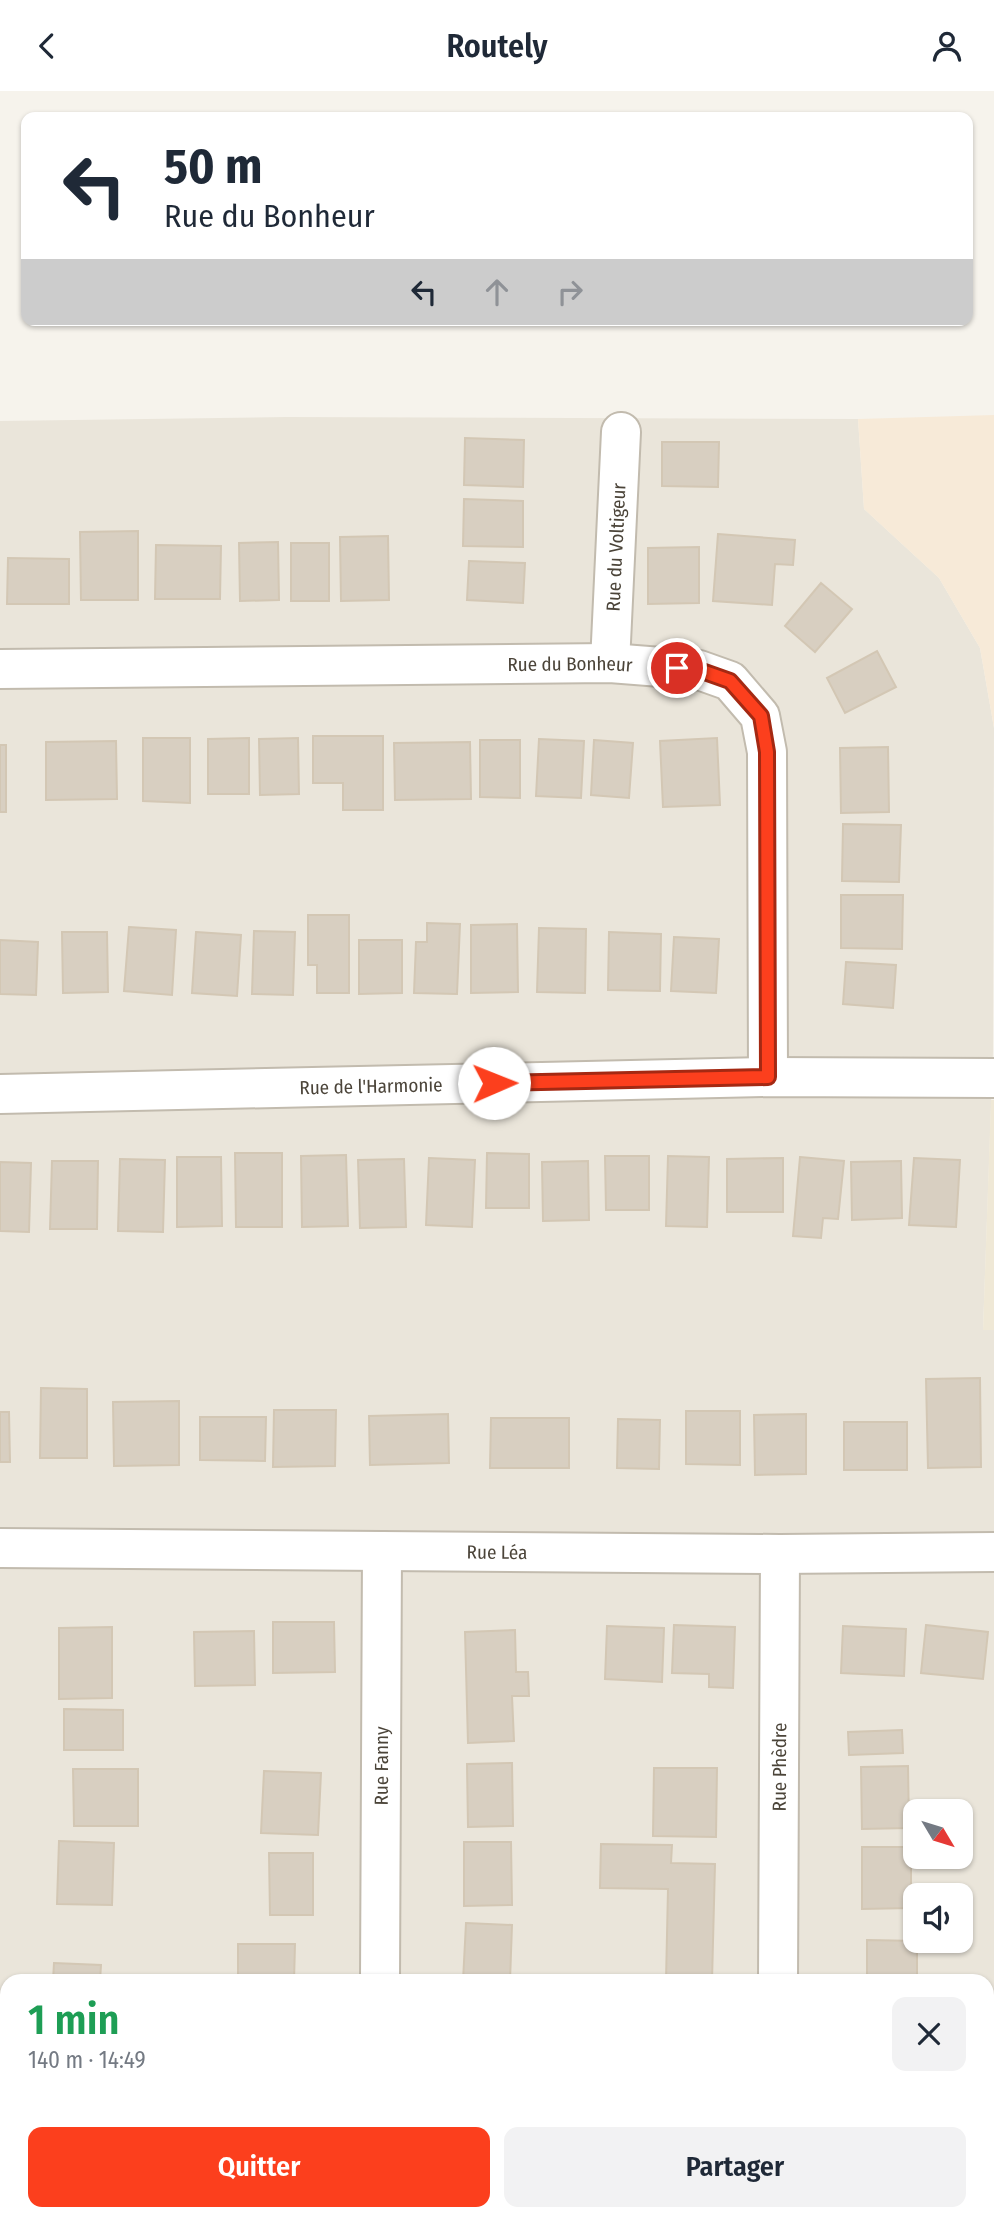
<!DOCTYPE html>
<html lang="fr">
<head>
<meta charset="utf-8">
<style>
	:root { --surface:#fff; --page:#f2f2f3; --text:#1f2937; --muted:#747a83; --accent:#fc3f1d }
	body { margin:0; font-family:"Fira Sans Condensed",sans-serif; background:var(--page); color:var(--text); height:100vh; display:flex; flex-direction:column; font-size:26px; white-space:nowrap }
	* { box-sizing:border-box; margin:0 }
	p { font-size:23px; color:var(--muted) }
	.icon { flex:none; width:38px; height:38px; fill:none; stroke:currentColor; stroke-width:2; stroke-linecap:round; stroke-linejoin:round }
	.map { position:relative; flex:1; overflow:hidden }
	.details { position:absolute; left:0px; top:1883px; width:994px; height:247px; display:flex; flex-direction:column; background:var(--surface); border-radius:21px 21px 0 0; box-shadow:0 2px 5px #0004 }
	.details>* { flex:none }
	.top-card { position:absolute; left:21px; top:21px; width:952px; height:214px; border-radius:14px; box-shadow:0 2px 5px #0004; background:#fff; color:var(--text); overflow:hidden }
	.needle { width:46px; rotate:128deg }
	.fabs { position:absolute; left:903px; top:1708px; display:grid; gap:14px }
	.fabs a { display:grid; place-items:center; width:70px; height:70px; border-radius:14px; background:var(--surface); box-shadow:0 2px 5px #0004; font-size:35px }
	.pin { position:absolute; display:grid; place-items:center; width:60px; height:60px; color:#fff; margin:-30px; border:4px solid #fff; border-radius:50%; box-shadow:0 2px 7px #0007 }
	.me { position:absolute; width:77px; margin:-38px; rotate:89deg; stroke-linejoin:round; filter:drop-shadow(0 0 5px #0008) }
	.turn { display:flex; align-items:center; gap:24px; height:147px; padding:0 28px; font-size:32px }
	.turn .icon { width:91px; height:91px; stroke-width:2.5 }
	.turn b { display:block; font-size:49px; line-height:60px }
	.lanes { display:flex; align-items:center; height:66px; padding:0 28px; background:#0003; justify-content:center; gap:35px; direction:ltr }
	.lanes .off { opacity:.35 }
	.round { display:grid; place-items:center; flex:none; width:74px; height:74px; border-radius:14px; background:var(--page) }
	.summary { display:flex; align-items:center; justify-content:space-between; height:119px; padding:0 28px }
	h1 { font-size:42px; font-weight:600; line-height:52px; color:#1e9e55 }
	.action { display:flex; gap:14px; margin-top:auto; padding:14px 28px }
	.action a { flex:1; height:80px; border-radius:14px; background:var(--accent); color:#fff; font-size:28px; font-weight:600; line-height:80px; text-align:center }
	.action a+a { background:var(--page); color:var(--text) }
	header { display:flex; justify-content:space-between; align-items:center; height:91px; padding:0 28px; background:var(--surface); font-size:32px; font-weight:600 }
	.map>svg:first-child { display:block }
	.residential { fill:#eae5da; fill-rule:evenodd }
	.commercial { fill:#f7ead8 }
	.education { fill:#efe8d6 }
	.building { fill:#d8cfc1; stroke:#d3c7b4; stroke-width:2 }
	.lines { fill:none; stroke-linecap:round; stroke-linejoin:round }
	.minor-casing { stroke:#c2bbae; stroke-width:42 }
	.minor { stroke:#fff; stroke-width:38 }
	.route-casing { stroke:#a42913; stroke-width:18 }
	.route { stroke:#fc3f1d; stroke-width:12 }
	.labels { text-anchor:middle; stroke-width:5; stroke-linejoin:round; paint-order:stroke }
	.street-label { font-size:19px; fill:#4b4439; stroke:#fff }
</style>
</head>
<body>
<header><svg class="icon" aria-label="back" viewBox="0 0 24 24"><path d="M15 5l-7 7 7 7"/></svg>Routely<svg class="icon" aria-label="person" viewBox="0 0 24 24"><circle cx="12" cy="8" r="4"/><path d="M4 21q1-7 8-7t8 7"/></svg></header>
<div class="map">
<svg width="994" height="2129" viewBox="0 0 994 2129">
	<rect width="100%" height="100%" fill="#f6f3ec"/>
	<path class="residential" d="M286,326L858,328L864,418L939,487L980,557L994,637L993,960L983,1239H994V2129H0V330ZM915,1720H961V1766H915ZM915,1804H961V1850H915ZM7,1890H987V2123H7Z"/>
	<path class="commercial" d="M994,324V637L980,557L939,487L864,418L858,328Z"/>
	<path class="education" d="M991,1009H994V1239H983Z"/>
	<path class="building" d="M465,347L524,349L523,396L464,394Z
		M662,351H719L718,396L662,395Z
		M464,408L523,410V456L463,455Z
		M138,440V509H81L80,441Z
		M718,443L795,449L793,474L775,473L772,514L713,510Z
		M388,445L389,509L341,510L340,446Z
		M278,451L279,509L240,510L239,452Z
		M291,452H329V510H291Z
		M156,454L221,455L220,508H155Z
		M699,456V512L648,513V457Z
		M8,467L69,468V513H7Z
		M469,470L525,472L523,512L467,509Z
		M821,492L852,518L815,561L785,535Z
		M877,560L896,596L845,622L827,587Z
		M313,645H383V719H343V692H313Z
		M143,647H190V712L143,710Z
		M249,647V703H208V648Z
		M298,647L299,703L260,704L259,648Z
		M717,647L720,714L663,716L660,650Z
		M539,648L584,650L581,707L536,705Z
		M480,649H520V707L480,706Z
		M594,649L633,652L629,707L591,704Z
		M116,650L117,708L46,709V651Z
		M470,651L471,708L395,709L394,652Z
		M0,654H6V721H0Z
		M888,656L889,721L841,722L840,657Z
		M843,733L901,734L899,791L842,790Z
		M841,804H903L902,858L841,857Z
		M308,824H349V902H317V874H308Z
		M427,832L460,833L457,903L414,902L416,851H427Z
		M517,833L518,901L471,902V834Z
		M129,836L176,839L172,904L124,900Z
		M539,837L586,838L585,902L537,901Z
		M254,840L295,841L293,904L252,903Z
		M62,841H107L108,901L63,902Z
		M196,841L241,844L237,905L192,902Z
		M609,841L661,843L660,900L608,899Z
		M674,846L719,848L716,902L671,900Z
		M0,849L38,851L36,904L0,903Z
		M359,849H402V902L359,903Z
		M846,871L896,874L893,917L843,913Z
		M235,1062H282V1136H236Z
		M487,1062L529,1063V1117H486Z
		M346,1064L348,1135L302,1136L301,1065Z
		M605,1065H649V1119H606Z
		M668,1065L709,1066L707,1136L666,1135Z
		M177,1066H221L222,1135L177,1136Z
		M800,1066L844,1070L838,1128L823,1127L821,1147L793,1145Z
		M429,1067L475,1069L472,1136L426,1134Z
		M783,1067V1121H727V1068Z
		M914,1067L960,1069L956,1136L909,1134Z
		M120,1068L165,1069L163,1141L118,1140Z
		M404,1068L406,1136L360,1137L358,1069Z
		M52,1070H98L97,1138H50Z
		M588,1070L589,1129L543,1130L542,1071Z
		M901,1070L902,1127L852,1129L851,1071Z
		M0,1071L31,1072L29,1141L0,1140Z
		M980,1287L981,1376L928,1377L926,1288Z
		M41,1297L87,1298V1367H40Z
		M179,1310V1374L114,1375L113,1311Z
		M274,1319H336L335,1375L273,1376Z
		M686,1320H740V1374L686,1373Z
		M0,1321H9L10,1371H0Z
		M448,1323L449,1372L370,1374L369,1325Z
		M806,1323V1383L755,1384L754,1324Z
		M200,1326H266L265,1370L200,1369Z
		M491,1327H569V1377H490Z
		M618,1328L660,1329L659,1378L617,1377Z
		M844,1331H907V1379H844Z
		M273,1531H334L335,1581L273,1582Z
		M674,1534L735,1536L733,1597L709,1596V1583L672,1582Z
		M926,1534L988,1541L983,1588L921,1582Z
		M607,1535L664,1537L662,1591L605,1588Z
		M843,1535L906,1538L904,1585L841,1582Z
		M112,1536V1607L59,1608V1537Z
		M515,1539L516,1581H528L529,1605H512L514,1650L468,1652L465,1541Z
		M254,1540L255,1594L195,1595L194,1541Z
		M64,1618L123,1619V1659H64Z
		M902,1639L903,1662L849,1664L848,1641Z
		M512,1672L513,1735L468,1736L467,1673Z
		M908,1675L909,1737L862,1738L861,1676Z
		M654,1677H717L716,1746L653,1745Z
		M73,1678H138V1735H74Z
		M264,1680L321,1682L318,1744L261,1742Z
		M59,1750L114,1752L112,1814L57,1813Z
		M464,1751H511L512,1814L464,1815Z
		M601,1753L672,1754L671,1772L715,1773L712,1890H666L668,1798L600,1797Z
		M862,1756H911V1817L862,1818Z
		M269,1762H313V1824H270Z
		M466,1832L512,1834L510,1890H463Z
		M867,1849L917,1850V1890H867Z
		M238,1853H295L294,1890H238Z
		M54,1872L101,1874L100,1890H53Z
		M987,2083H994V2127L966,2125V2123H987Z
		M264,2123H311L312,2129H264Z
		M463,2123H527V2127H463Z
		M658,2123H711L710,2129H658Z"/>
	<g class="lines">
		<g class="minor-casing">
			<g id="minor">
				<path id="s1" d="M610,572L621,341"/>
				<path id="s2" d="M0,578L610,572L699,579L730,590L760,625L767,661L768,986"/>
				<path id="s3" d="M0,1003L768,986L994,987"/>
				<path id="s4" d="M0,1457L780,1463L994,1461"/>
				<path id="s5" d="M380,1890L382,1460"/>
				<path id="s6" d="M778,1890L780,1463"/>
				<path d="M378,2129V2123"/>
				<path d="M777,2129V2123"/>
			</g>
		</g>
		<use href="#minor" class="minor"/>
	</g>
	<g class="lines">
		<g class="route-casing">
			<path id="route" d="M494,992L768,986L767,661L761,625L730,590L699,579L677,577"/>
		</g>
		<use href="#route" class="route"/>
	</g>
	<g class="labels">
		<g class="street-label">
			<text dy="7" stroke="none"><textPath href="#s1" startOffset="116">Rue du Voltigeur</textPath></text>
			<text dy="7" stroke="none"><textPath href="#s2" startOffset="570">Rue du Bonheur</textPath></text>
			<text dy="7" stroke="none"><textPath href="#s3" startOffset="371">Rue de l'Harmonie</textPath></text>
			<text dy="7" stroke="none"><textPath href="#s4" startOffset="497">Rue Léa</textPath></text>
			<text dy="7" stroke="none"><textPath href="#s5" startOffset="215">Rue Fanny</textPath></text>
			<text dy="7" stroke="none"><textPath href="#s6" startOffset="214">Rue Phèdre</textPath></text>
		</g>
	</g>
</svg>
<div class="fabs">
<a><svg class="needle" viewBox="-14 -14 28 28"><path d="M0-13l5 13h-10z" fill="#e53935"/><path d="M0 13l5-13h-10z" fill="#747a83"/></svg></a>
<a><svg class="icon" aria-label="sound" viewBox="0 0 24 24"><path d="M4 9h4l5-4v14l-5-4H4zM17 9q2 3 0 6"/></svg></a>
</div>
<div class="pin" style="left:677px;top:577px;background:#d93025"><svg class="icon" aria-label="arrive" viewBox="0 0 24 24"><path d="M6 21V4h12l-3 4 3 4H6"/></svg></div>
<svg class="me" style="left:494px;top:992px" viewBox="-20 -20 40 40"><circle r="19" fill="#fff"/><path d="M0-13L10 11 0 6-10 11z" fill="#fc3f1d"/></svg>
<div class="top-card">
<div class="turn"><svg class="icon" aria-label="left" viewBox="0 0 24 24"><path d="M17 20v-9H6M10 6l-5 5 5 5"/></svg><div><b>50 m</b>Rue du Bonheur</div></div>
<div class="lanes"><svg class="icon" aria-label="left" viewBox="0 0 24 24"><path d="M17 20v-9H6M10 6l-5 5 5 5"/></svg><svg class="icon off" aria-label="ahead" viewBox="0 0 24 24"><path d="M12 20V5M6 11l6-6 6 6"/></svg><svg class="icon off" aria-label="right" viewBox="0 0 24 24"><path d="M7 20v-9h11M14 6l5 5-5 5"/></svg></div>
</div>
<section class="details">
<div class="summary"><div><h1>1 min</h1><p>140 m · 14:49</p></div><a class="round"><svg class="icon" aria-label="close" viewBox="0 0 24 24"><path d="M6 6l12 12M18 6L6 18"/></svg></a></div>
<div class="action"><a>Quitter</a><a>Partager</a></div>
</section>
</div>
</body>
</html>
